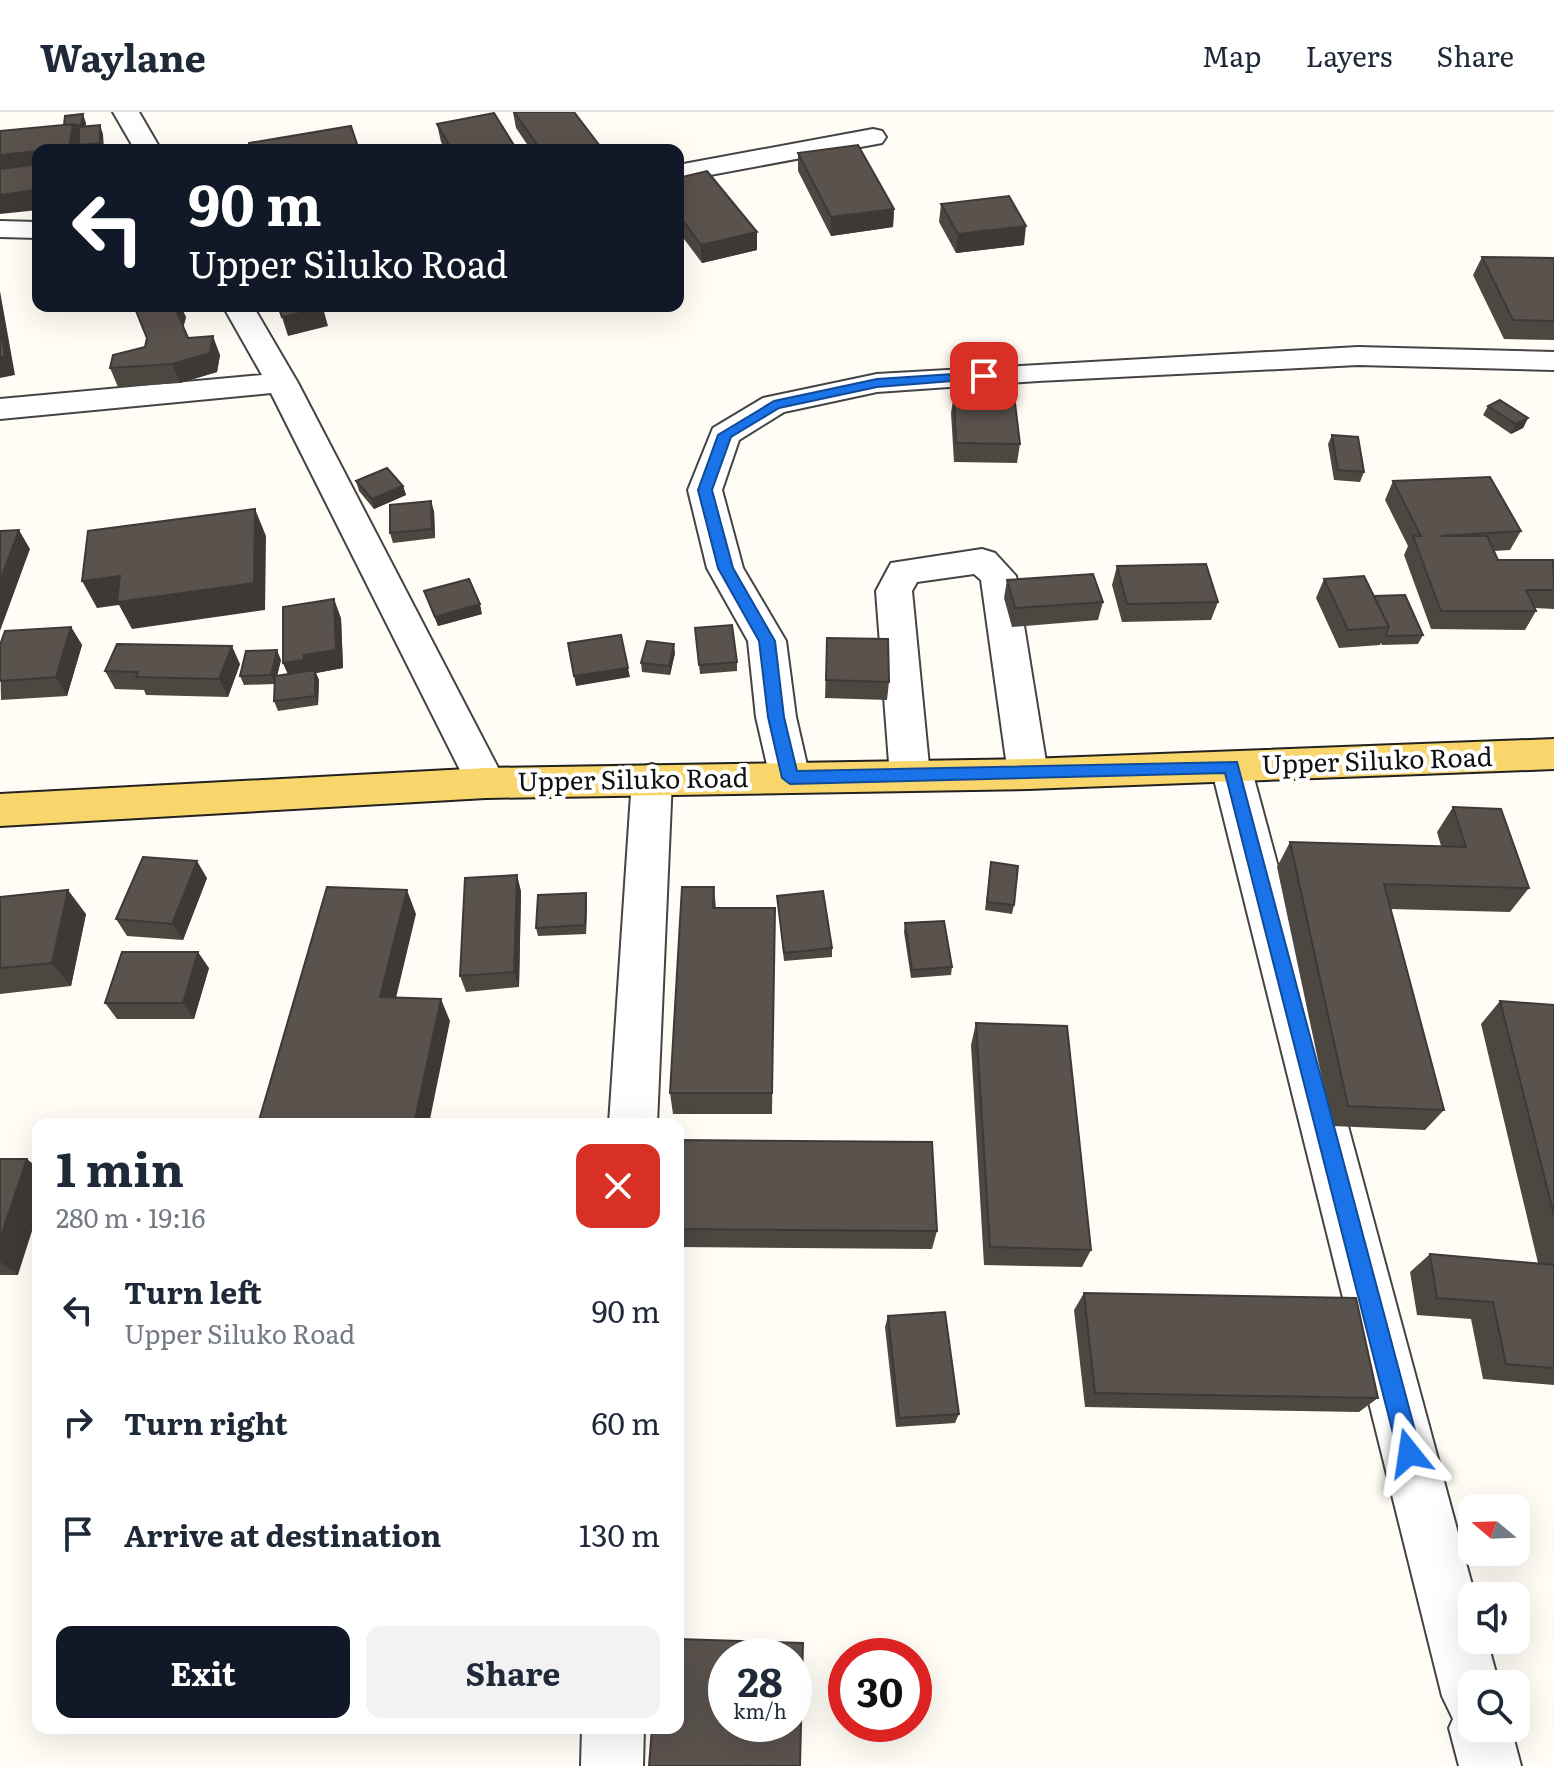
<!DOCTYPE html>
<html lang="en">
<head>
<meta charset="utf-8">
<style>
	:root { --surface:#fff; --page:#f2f2f3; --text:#1f2937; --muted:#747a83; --line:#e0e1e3; --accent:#111827 }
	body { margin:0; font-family:Literata,serif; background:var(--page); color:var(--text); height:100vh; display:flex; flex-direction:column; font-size:30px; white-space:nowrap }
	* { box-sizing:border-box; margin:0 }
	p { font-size:26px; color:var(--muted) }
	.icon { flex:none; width:44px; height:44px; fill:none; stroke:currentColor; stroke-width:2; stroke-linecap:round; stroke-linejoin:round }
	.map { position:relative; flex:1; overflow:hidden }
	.drawer { position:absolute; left:32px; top:1006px; width:652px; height:616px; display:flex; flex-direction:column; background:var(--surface); border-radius:16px; box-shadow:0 8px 32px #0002 }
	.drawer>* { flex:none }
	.banner { position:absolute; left:32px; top:32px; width:652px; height:168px; border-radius:16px; box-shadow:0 8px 32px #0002; background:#111827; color:#fff; overflow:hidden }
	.needle { width:52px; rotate:289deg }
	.controls { position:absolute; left:1458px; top:1382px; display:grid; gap:16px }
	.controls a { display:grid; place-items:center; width:72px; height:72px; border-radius:16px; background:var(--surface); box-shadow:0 8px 32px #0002; font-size:40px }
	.speed { position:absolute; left:708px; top:1526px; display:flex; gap:16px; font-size:40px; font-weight:700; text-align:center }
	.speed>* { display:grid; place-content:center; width:104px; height:104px; border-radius:50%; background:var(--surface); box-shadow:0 8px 32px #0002; line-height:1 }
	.speed small { font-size:20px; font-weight:400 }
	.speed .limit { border:12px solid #d22; background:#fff; color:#111 }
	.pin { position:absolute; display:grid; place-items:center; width:68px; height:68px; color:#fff; margin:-34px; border-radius:16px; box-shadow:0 4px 12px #0006 }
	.me { position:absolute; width:88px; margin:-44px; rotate:345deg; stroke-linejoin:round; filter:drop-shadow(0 0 6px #0008) }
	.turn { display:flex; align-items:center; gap:28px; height:168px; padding:0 24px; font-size:36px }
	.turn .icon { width:104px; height:104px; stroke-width:2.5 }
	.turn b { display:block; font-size:56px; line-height:68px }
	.round { display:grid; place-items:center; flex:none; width:84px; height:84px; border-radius:16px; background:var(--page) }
	.summary { display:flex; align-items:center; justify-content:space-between; height:136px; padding:0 24px }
	h1 { font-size:48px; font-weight:700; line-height:60px }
	.cta { display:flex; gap:16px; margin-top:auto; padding:16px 24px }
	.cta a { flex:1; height:92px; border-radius:16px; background:var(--accent); color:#fff; font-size:32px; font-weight:700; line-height:92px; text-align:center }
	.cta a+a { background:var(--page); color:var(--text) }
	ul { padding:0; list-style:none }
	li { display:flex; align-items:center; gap:24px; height:112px; padding:0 24px }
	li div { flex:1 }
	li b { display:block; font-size:30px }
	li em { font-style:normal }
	header { display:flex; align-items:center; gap:48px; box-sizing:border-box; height:112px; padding:0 40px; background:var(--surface); border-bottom:2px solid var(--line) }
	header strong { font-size:38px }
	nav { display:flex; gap:44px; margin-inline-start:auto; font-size:28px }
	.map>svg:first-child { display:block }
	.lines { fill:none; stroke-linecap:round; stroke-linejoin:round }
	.minor-casing { stroke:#444; stroke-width:4 }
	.major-casing { stroke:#222; stroke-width:4 }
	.minor { fill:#fff; fill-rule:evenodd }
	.major { fill:#f9d66b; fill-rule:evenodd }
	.wall { fill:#4d4742 }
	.shaded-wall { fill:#3f3936 }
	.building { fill:#5a524d; stroke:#3f3936; stroke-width:2; fill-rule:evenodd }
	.route { fill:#1a73e8; stroke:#114b97; stroke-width:2 }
	.labels { text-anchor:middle; stroke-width:8; stroke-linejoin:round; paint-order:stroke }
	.street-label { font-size:26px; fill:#111; stroke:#fff }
</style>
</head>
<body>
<header>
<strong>Waylane</strong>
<nav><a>Map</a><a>Layers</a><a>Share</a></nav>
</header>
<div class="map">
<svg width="1554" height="1654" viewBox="0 0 1554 1654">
	<rect width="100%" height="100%" fill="#fffdf5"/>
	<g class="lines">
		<g class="minor-casing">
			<path id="minor" d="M113,0H139L161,38H135Z
				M873,17L882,19L886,25L882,31L678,69V53Z
				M0,109L38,110V126L0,125Z
				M223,194H253L298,271L506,671L500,682L486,686L472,682L271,281L0,307V287L262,263Z
				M1358,235L1554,240V258L1358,253L1038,269L877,280L784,300L739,328L722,378L743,456L786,529L796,605L810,666L804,677L790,681L776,677L770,666L756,605L748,529L707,456L688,378L713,316L763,286L877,262Z
				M982,437L995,441L1016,464L1048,662L1042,673L1028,677L1014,673L1008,662L981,468L974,462L917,470L912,479L930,664L924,675L910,679L896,675L890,664L876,479L891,451Z
				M1231,640L1245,644L1251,655L1475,1484H1472V1528H1487L1499,1572H1472V1616H1511L1521,1654H1459L1449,1616L1453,1607L1442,1584L1211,655L1217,644Z
				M652,652L666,656L672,667L657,1012H609L632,667L638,656Z
				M582,1616H644L643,1654H581Z"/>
		</g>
		<g class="major-casing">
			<path id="major" d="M1554,627V657L1028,677L486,686L0,714V682L486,656L1028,647Z"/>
		</g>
		<use href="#minor" class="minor"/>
		<use href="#major" class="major"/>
	</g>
	<path class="wall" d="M513,0H574L600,34V38H531L516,16Z
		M437,12L517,38H445L441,30Z
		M798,41L894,97L893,115L831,124L798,59Z
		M678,66L757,120V138L702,151L678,119Z
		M941,92L1024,133L956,141L939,110Z
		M1482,145L1554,146V228L1504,227L1473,163Z
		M186,205L183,215L188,226L220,243L217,260L180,271L118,275L110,256L145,235Z
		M954,282L1020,332L1017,351L954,350L951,301Z
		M1488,294L1528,306L1523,316L1511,322L1483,303Z
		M1332,323L1364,360L1360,370L1334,368L1328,332Z
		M356,369L403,374L406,383L374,397L359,379Z
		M1393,369L1521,419L1510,438L1494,439L1498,448L1554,449V497L1535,496L1536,499L1525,518L1431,517L1404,443L1408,434L1385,388Z
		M434,399L435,426L393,431L390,421Z
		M1117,454L1218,490L1211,508L1122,510L1112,473Z
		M1324,467L1374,484L1423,523L1418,532L1382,533L1381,531L1380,533L1339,536L1316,486Z
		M1007,468L1103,490L1098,508L1012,515L1004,486Z
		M424,479L482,502L438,514Z
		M341,506L343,556L316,561L319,568L318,593L278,599L274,589L275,572L244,573L240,564L281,548L277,564L288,562L283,551Z
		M71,515L82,533L67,584L1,588L0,533Z
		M695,516L737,550V559L700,562Z
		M827,526L889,570L887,588L825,586Z
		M675,541L670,563L642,560L641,551Z
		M240,552L228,585L146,583L144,578L115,577L105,559Z
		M1453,695L1529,776L1510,800L1390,797L1444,998L1425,1018L1332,1014L1277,755L1290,730L1441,734L1437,720Z
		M991,750L1014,793L1012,802L985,798Z
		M517,763L521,780L519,875L466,880L460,864Z
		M207,766L183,828L127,824L116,807Z
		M714,775L716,796H775L772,1002H673L670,981Z
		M586,781L587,789L586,822L538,824L536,816Z
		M777,784L832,836V845L784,849Z
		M0,785L86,802L71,874L0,882Z
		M905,811L952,855L951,863L911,866L904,820Z
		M209,856L194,907H117L105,891Z
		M1500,889L1554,893V1273L1483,1267L1471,1207L1417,1203L1410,1160L1430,1142L1538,1151L1481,912Z
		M976,911L1091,1138L1082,1155L984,1153L971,933Z
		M678,1028L937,1119L932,1137L678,1135Z
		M0,1047L18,1163H0Z
		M1084,1181L1378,1286L1359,1300L1085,1295L1074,1198Z
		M888,1204L959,1302L955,1311L896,1315L885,1215Z"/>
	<path class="shaded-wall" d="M83,2L86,11L85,22L78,23L81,30L100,13L103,22L104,38H81L80,35L79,38H53L64,15Z
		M600,34V38H581Z
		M38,39V59L0,62V43Z
		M38,78V98L0,102V83Z
		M894,97L893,115L831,124V105Z
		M1026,114L1024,133L956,141L958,122Z
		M757,120V138L702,151L701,133Z
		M0,179L15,263L0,266Z
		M177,194H181L186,205L183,217L176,198Z
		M323,196L328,214L288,224L282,205Z
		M213,224L220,243L217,260L180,271L172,252Z
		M1528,306L1523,316L1511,322L1516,312Z
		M403,374L406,383L374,397L372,387Z
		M431,389L434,399L435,426L432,417Z
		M255,397L266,424L265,498L132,517L119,493L97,496L82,469L120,464Z
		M19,418L30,437L0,519V469Z
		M334,487L341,506L343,556L316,561L319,568L318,593L315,584L291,569L283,551L304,543Z
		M480,492L482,502L438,514L435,505Z
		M71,515L82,533L67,584L56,565Z
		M674,532L675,541L670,563L669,554Z
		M232,534L240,552L228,585L219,567Z
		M277,538L281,548L275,572L271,563Z
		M628,556L630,565L576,574L574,564Z
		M197,749L207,766L183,828L172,812Z
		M517,763L521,780L519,875L514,860Z
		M68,778L86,802L71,874L52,851Z
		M407,778L416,802L391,907L380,885Z
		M586,781L587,789L586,822L585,813Z
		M198,840L209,856L194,907L183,891Z
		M441,887L450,909L429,1012H414Z
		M27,1047L38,1056V1100L18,1163L0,1150V1127Z"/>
	<path class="building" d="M514,0H574L600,34L581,38H541Z
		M494,1L517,38H452L437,12Z
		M83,2L81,13H64L65,4Z
		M73,12L69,36L38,38V39L0,43V19Z
		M100,13V31L79,33V15Z
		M351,14L359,38H251L249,31Z
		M858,33L894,97L831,105L798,41Z
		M38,52V78L0,83V57Z
		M707,59L757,120L701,133L678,102V66Z
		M1009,84L1026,114L958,122L941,92Z
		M1482,145L1554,146V209L1513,208Z
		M134,194H177L176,198L188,226L213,224L210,241L172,252L110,256L113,243L145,235L147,226Z
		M278,194H322L323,196L282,205Z
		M0,213L5,244L0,245Z
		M954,282L1014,283L1020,332L956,331Z
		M1500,288L1528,306L1516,312L1488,294Z
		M1332,323L1358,325L1364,360L1338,358Z
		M387,356L403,374L372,387L356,369Z
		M1490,365L1521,419L1441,424H1487L1498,448H1553L1554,478H1526L1536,499H1441L1413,424H1421L1393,369Z
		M431,389L432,417L390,421V393Z
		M255,397L254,471L117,490L120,464L82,469L88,419Z
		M19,418L0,469V419Z
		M1206,452L1218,490L1127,492L1117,454Z
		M1093,462L1103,490L1015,496L1007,468Z
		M1364,464L1389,515L1348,518L1324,467Z
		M469,467L480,492L435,505L424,479Z
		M1405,483L1423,523L1387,524L1386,521L1389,515L1374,484Z
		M334,487L336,538L304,543V548L283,551V495Z
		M732,513L737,550L699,553L695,516Z
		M71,515L56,565L0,569V533L5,519Z
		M621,523L628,556L574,564L568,531Z
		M827,526L888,527L889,570L826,568Z
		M647,529L674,532L669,554L641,551Z
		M117,532L232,534L219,567L136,565L138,560L105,559Z
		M277,538L271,563L240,564L246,539Z
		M315,558V584L274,589L275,564Z
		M1453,695L1501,697L1529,776L1384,772L1444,998L1348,994L1290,730L1466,735Z
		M143,745L197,749L172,812L116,807Z
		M991,750L1018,754L1014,793L987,790Z
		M517,763L514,860L460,864L465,766Z
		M327,775L407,778L380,885L441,887L414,1012H258Z
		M682,775H714L713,796H775L772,981H670Z
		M68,778L52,851L0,856V785Z
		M823,779L832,836L784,841L777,784Z
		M586,781L585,813L536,816L538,783Z
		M944,809L952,855L912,858L905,811Z
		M122,840H198L183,891H105Z
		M1500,889L1554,893V1103Z
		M976,911L1067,914L1091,1138L990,1135Z
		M678,1028L932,1030L937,1119L678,1117Z
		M0,1047H27L0,1127Z
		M1430,1142L1554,1153V1256L1506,1252L1493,1190L1437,1186Z
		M1084,1181L1356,1186L1378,1286L1095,1281Z
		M945,1200L959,1302L899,1306L888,1204Z
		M678,1527L803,1531L800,1654H649L652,1616H678ZM726,1544H794V1612H726Z"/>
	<path class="route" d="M984,260L989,261V266L877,275L779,296L731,325L712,378L733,456L775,529L784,605L797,659L1237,650L1421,1341L1417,1350L1409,1353L1401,1350L1398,1341L1225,661L790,672L782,666L768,605L759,529L718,456L698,378L718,323L774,289L877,267Z"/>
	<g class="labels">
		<g class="street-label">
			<text transform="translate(1377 649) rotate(-2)" y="9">Upper Siluko Road</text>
			<text transform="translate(633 668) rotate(-1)" y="9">Upper Siluko Road</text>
		</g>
	</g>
</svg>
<div class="controls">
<a><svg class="needle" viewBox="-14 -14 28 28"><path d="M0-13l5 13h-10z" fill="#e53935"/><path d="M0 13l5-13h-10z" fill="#747a83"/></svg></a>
<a><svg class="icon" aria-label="sound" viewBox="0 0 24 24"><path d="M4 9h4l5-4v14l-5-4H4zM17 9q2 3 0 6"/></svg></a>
<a><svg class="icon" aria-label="search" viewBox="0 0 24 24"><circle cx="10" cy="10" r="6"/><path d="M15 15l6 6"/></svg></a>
</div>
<div class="speed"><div>28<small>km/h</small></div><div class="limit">30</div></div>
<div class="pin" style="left:984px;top:264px;background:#d93025"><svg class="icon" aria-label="arrive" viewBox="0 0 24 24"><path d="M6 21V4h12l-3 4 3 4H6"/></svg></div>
<svg class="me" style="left:1409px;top:1341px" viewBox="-20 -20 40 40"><path d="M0-17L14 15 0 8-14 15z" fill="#1a73e8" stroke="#fff" stroke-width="4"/></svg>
<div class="banner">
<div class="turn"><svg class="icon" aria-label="left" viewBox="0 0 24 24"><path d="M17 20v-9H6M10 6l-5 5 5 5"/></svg><div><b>90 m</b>Upper Siluko Road</div></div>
</div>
<section class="drawer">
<div class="summary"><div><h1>1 min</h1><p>280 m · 19:16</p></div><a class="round" style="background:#d93025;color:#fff"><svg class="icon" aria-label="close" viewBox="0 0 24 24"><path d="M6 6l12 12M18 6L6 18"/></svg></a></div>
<ul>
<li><svg class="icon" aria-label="left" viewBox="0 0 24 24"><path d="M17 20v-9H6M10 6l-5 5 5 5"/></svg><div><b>Turn left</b><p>Upper Siluko Road</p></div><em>90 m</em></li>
<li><svg class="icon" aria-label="right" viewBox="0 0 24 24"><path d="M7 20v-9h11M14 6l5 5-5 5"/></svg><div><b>Turn right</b></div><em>60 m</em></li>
<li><svg class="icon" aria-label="arrive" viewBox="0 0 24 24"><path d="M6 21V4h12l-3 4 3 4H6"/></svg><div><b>Arrive at destination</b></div><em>130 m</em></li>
</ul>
<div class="cta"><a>Exit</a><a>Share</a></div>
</section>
</div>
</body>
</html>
